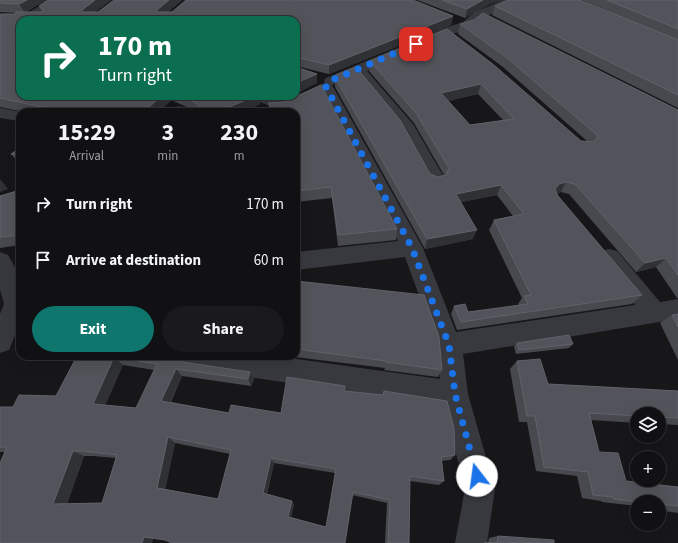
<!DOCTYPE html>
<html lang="en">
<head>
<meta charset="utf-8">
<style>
	:root { --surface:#111114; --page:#1a1a1d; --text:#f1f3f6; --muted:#9c9da0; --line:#303134; --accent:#0f766e }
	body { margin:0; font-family:"Source Sans 3",sans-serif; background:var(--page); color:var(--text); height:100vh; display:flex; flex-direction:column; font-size:15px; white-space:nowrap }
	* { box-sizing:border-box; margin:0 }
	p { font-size:13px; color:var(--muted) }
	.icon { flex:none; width:22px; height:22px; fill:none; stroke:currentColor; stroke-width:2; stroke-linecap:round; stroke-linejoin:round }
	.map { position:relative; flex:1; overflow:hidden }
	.panel { position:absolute; left:16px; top:108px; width:284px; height:252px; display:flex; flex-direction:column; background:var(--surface); border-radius:12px; box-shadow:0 4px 16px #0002,0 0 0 1px var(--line) }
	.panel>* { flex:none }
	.banner { position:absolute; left:16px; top:16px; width:284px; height:84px; border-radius:12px; box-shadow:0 4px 16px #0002,0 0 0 1px var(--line); background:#0b6e4f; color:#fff; overflow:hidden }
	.controls { position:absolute; left:630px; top:407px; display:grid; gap:8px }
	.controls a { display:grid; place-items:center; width:36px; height:36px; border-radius:50%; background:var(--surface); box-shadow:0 4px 16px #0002,0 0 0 1px var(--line); font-size:20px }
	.pin { position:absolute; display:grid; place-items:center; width:34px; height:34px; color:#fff; margin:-17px; border-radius:8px; box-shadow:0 2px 6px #0006 }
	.me { position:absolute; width:44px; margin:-22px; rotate:345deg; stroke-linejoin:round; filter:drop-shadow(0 0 3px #0008) }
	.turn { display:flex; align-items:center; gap:14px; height:84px; padding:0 16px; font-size:18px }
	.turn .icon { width:52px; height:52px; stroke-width:2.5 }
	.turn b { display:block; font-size:28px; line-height:34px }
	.eta { display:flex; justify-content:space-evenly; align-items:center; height:68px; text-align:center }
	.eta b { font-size:24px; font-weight:700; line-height:28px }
	.primary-button { display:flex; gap:8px; margin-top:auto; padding:8px 16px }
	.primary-button a { flex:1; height:46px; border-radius:24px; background:var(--accent); color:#fff; font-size:16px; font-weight:700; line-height:46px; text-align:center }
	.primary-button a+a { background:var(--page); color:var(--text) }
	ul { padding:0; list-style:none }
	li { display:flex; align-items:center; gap:12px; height:56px; padding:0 16px }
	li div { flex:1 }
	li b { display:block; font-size:15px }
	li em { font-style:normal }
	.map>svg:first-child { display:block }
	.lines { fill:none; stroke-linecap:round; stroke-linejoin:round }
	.minor { fill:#38393f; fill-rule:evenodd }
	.wall { fill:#48494f; fill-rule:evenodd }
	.shaded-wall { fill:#303135 }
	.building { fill:#53545b; stroke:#60626a; fill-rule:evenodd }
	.route { stroke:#1a73e8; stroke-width:7; stroke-dasharray:0 12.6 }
</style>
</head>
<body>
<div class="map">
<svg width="678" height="543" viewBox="0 0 678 543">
	<rect width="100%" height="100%" fill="#17171a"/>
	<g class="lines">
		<path class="minor" d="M49,0H63L34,20H24L23,18L25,15Z
			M503,0H519L517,2L483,18L471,28L450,35L367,71L413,124L445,179L443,183L436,185L429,183L400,129L356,76L332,85L423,248L456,332L635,305L598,257L601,251L609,249L617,251L660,302L678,299V319L463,354L468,394L495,489L487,543H455L465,489L444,406L189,368L180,364L176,356H275L440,379L437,345L405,257L296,270V252L398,241L319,87L321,84L325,83L324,81L326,78L442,29L463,22L475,12Z
			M248,96C261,96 284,95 292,106L289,109L284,111L251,99Z
			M179,106L187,109L189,112H172L173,108Z
			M0,108L23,112H20V121L0,118Z
			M0,252L8,255L16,269L20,281V323L9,350L0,353V314L4,304L0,289Z"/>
	</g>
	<path class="wall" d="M0,0H46L26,12H42L39,6L48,0H111L95,12H98L182,0L168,12L453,16L451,25L329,74L296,66V20L20,96H259L260,104L243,112H198L171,100L159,112H25L0,107V14H15L16,13L0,12Z
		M417,0H503L490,4L465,18Z
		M582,0H678V108L492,15L495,6L615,14Z
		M460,24L678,110V298H677L656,267L636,272L569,194L561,192L557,193L558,196L642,295L632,304L457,330L451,314L454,306L468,312L519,306L518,304L522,298L489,230L494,220L513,216L497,195L461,202L473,239L425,249L335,87V77L430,174L438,177L444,175L414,123L369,71L370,61L447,29L581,141H587L503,67L458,34ZM478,94L503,120L470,125L448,101Z
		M321,85L397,229L396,240L338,246L332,198L296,202V112H270L268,103L284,102Z
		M274,96H291L284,99Z
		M20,148V164L11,154Z
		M20,190V245L0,248V196Z
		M296,281L442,370L438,377L384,370L385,368L287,356H296Z
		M678,314V360L660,323L672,315Z
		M517,343L573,344L569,348L516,354L514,347Z
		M77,356L175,357V358L183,362L250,372L254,379L251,386L182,376L171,402L229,413H281L345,391L383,395L384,391L455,455L450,460L442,461L444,481L439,485L410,481L409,543H385L387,503L352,495L345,543L165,540L153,538L152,543H0L5,452H0V407H13L56,396ZM123,365L154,370L136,408L105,405ZM175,443L230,454L218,499L165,489ZM84,456H93L116,458L102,503L67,504ZM274,463L335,473L326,527L291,517L294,504L267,494Z
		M517,361L548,384L678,391V425L659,424V414H637V423L591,420L599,452L626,481L678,487V513L664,511L663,509L659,508V502H637V506L602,502L601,501L582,498L577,476L536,471L527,422H519L510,369Z
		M498,536L554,543H488L489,538Z"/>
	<path class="shaded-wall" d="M27,0H46L25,13L19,4Z
		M95,0H111L86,19L82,12V10Z
		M169,0H182L160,19L157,12V10Z
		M483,0H503L490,4L465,18L467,9Z
		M453,16L451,25L329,74V65Z
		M317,74V83L296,94V83Z
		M481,84L478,94L439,103L441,93Z
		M161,96H170L171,100L159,112H144Z
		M255,96H259L260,104L243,112H218Z
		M284,96H291L284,99Z
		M0,179L8,189L0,192Z
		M566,182L561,192L554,194L555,189L559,184Z
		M501,185L497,195L453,204L456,194Z
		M477,230L473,239L425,249L427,239Z
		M666,258L656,267L636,272L645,263Z
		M114,357L123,365L103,411L93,404Z
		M176,369L182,376L168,407L161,401Z
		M250,372L254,379L251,386L248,379Z
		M168,437L175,443L165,491L157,488Z
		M73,451L84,456L66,507L53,504Z
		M271,458L274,463L266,497L263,493Z
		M292,501L294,504L291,519L288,517Z
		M144,537L153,538L152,543H142Z"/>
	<path class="building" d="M0,0H27L19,4L0,3Z
		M48,0H95L82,10V12H98L114,0H169L157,10V12H172L186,0H413L453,16L329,65L296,57V20H20V96H161L144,112H65L0,98V14H15L16,12H42L44,11L39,6Z
		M442,0H483L467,9Z
		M508,0H580L678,40V95L495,6Z
		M607,0H678V29Z
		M483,13L678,110V275L666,258L645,263L575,184L566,182L559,184L555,189L558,196L642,295L461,322L454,306L465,304L468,312L528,304L524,296L531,295L494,220L524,214L501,185L456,194L477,230L427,239L335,77L336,75L356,67L400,120L430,174L438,177L446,175L449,168L416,113L370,61L447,29L494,65L581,141L594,142L598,136L506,57L460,24L474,20ZM481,84L514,119L470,125L441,93Z
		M296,67L317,74L296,83Z
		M321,85L397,229L338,235L331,187L296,191V112H273L268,103L284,102Z
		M181,96H255L218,112H206L194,102Z
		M20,148V156L11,154Z
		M20,190V235L0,237V196Z
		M296,281L424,295L439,337L442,370L386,362V361L296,349Z
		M678,314V327L672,315Z
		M569,335L573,344L519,350L517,343Z
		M77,356H172V357L183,362L250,372L248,379L176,369L161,401L229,413L231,405L281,413L287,377L345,386L344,391L383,395L384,391L447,401L454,428L455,455L441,457L444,481L410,476L409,543H388L390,500L353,492L345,543H172L165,540L144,537L142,543H0V463L7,447H0V407H13L19,395L56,396ZM114,357L157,364L136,408L93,404ZM168,437L231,450L218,499L157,488ZM73,451H82L117,455L102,503L53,504ZM271,458L336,469L326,527L288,517L292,501L263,493Z
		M540,359L548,384L678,391V418L659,417V414H637V416L589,413L599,452L618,453L626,481L678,487V506L659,504V502H641L614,499L613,497L593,495L588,472L544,467L535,416H527L517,361Z
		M498,536L554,540V543H484H497Z"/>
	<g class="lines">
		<path class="route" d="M416,44L330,81L326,87L412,248L449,345L455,394L477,476"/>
	</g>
</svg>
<div class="controls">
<a><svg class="icon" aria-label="layers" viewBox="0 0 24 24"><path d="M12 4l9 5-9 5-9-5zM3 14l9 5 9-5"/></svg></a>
<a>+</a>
<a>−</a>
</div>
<div class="pin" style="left:416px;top:44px;background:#d93025"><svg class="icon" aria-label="arrive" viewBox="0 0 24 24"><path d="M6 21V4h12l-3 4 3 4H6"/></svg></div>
<svg class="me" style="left:477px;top:476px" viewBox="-20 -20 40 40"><circle r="19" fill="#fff"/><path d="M0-13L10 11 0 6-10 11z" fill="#1a73e8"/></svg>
<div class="banner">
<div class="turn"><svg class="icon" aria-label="right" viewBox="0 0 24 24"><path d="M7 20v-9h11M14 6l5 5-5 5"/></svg><div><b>170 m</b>Turn right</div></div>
</div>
<section class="panel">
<div class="eta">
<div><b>15:29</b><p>Arrival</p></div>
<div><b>3</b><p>min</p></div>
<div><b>230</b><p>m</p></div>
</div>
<ul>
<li><svg class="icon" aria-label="right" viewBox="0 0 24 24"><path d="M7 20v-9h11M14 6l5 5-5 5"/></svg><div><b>Turn right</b></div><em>170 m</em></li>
<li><svg class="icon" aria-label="arrive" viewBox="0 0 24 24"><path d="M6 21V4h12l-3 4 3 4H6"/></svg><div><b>Arrive at destination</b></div><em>60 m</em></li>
</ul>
<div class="primary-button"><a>Exit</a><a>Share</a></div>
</section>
</div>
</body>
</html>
